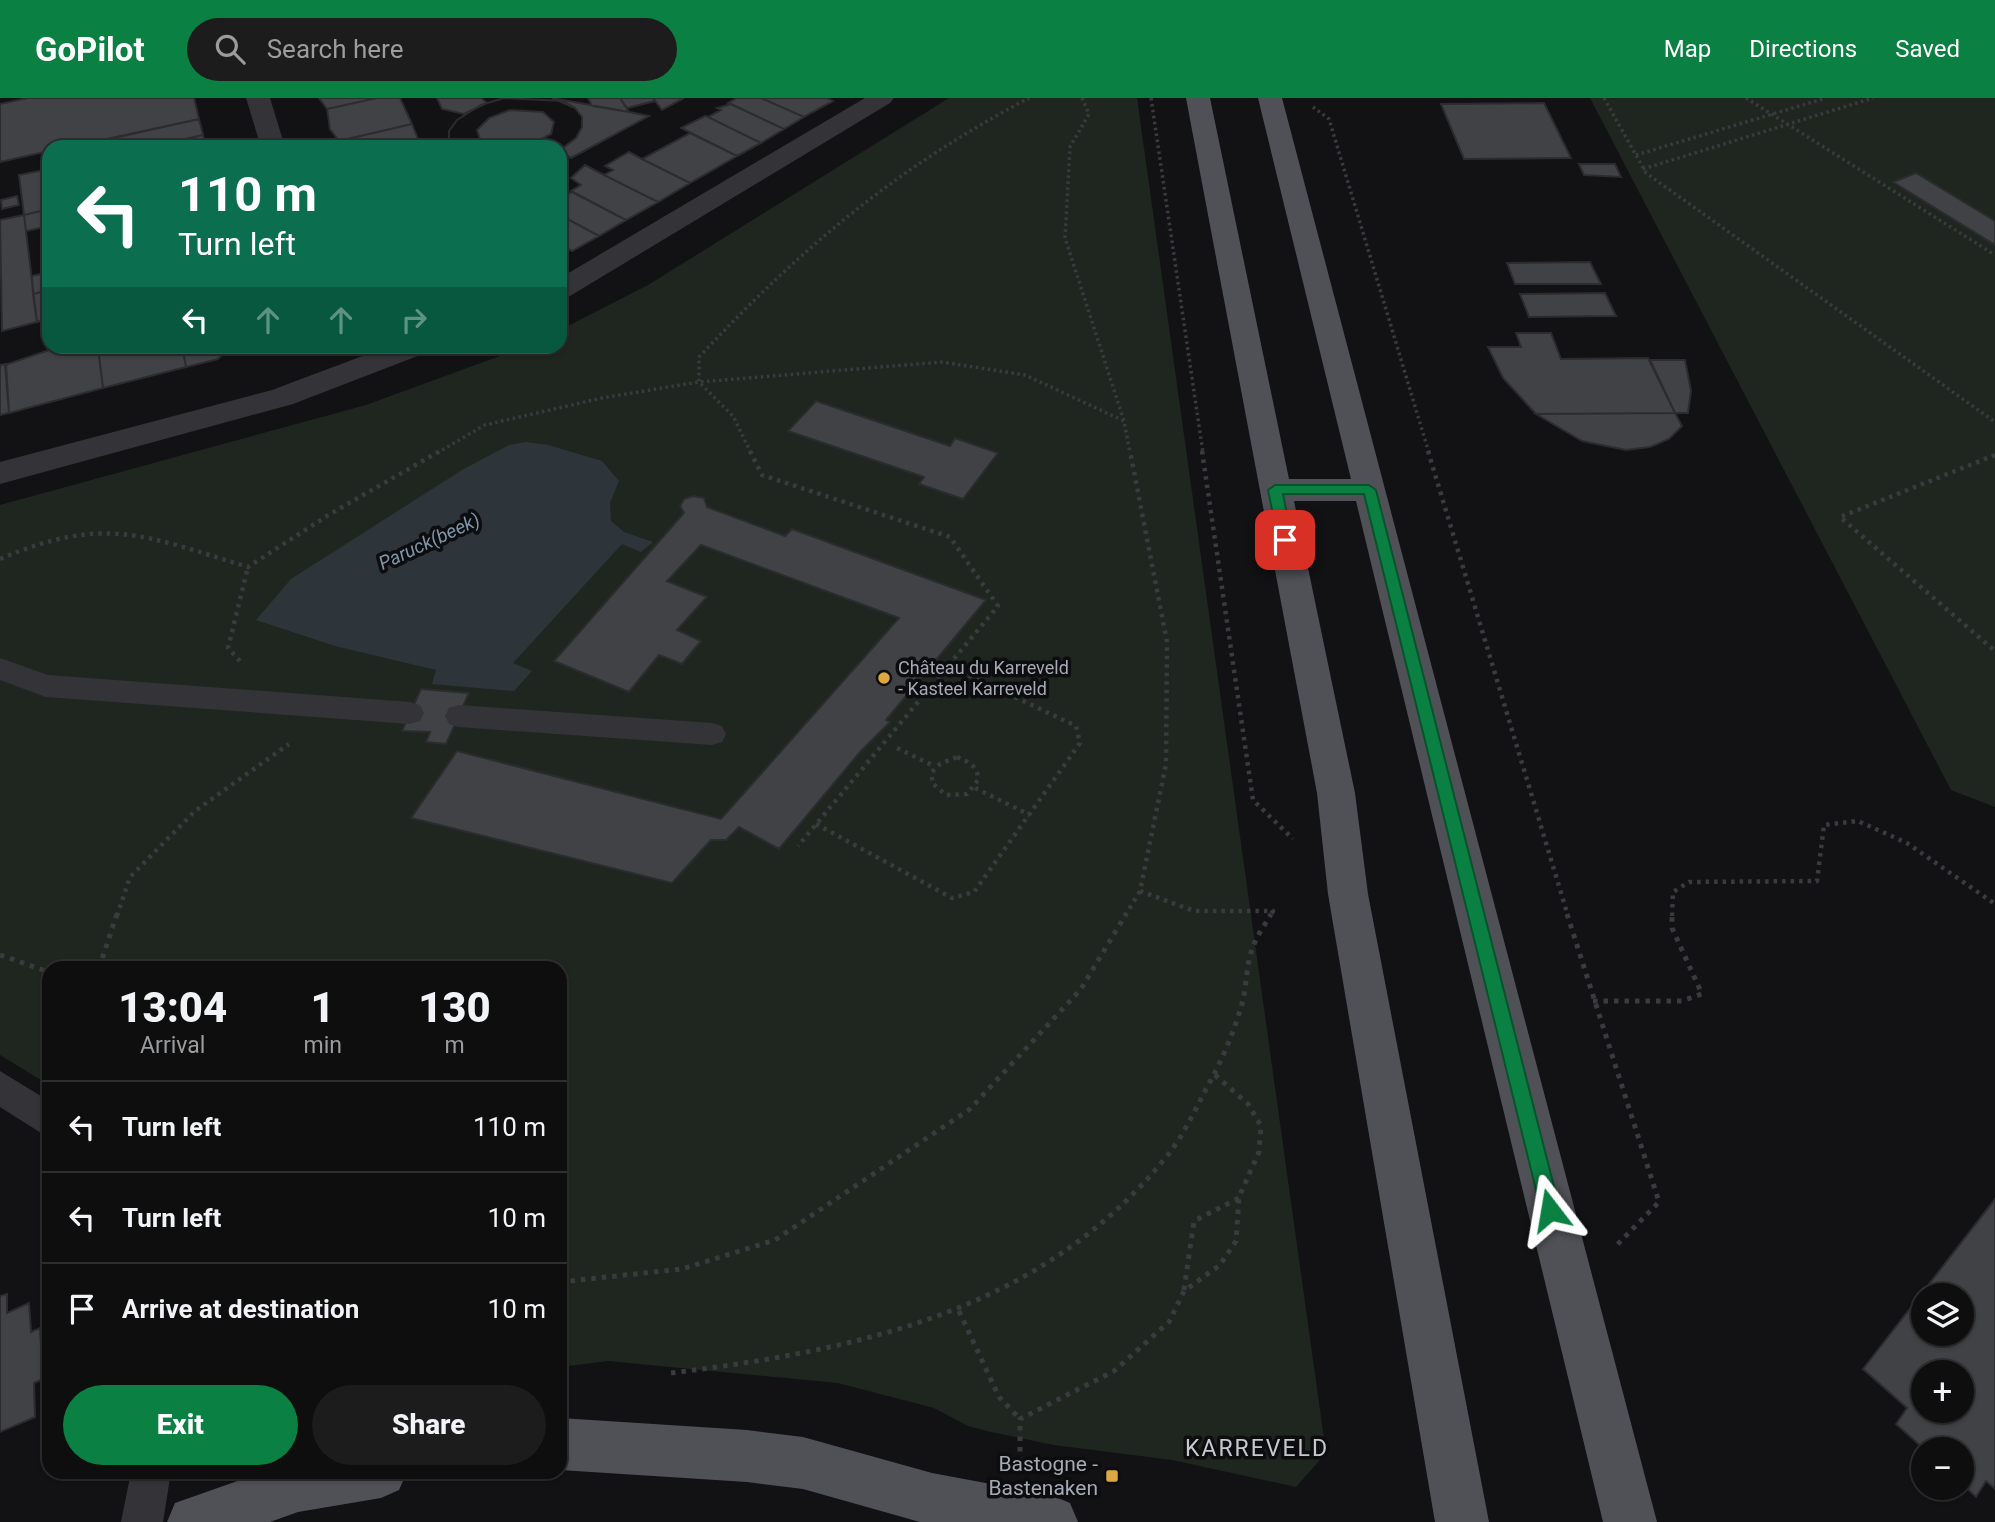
<!DOCTYPE html>
<html lang="en">
<head>
<meta charset="utf-8">
<style>
	:root { --surface:#0e0e0f; --page:#1c1c1d; --text:#f1f3f6; --muted:#9b9c9e; --line:#2e2e2f; --accent:#0b8043 }
	body { margin:0; font-family:Roboto,sans-serif; background:var(--page); color:var(--text); height:100vh; display:flex; flex-direction:column; font-size:26px; white-space:nowrap }
	* { box-sizing:border-box; margin:0 }
	p { font-size:23px; color:var(--muted) }
	.icon { flex:none; width:38px; height:38px; fill:none; stroke:currentColor; stroke-width:2; stroke-linecap:round; stroke-linejoin:round }
	.map { position:relative; flex:1; overflow:hidden }
	.drawer { position:absolute; left:42px; top:863px; width:525px; height:518px; display:flex; flex-direction:column; background:var(--surface); border-radius:21px; box-shadow:0 2px 5px #0004,0 0 0 2px var(--line) }
	.drawer>* { flex:none }
	.top-card { position:absolute; left:42px; top:42px; width:525px; height:214px; border-radius:21px; box-shadow:0 2px 5px #0004,0 0 0 2px var(--line); background:#0b6e4f; color:#fff; overflow:hidden }
	.buttons { position:absolute; left:1911px; top:1185px; display:grid; gap:14px }
	.buttons a { display:grid; place-items:center; width:63px; height:63px; border-radius:50%; background:var(--surface); box-shadow:0 2px 5px #0004,0 0 0 2px var(--line); font-size:35px }
	.pin { position:absolute; display:grid; place-items:center; width:60px; height:60px; color:#fff; margin:-30px; border-radius:14px; box-shadow:0 4px 10px #0006 }
	.me { position:absolute; width:77px; margin:-38px; rotate:346deg; stroke-linejoin:round; filter:drop-shadow(0 0 5px #0008) }
	.turn { display:flex; align-items:center; gap:24px; height:147px; padding:0 21px; font-size:32px }
	.turn .icon { width:91px; height:91px; stroke-width:2.5 }
	.turn b { display:block; font-size:49px; line-height:60px }
	.lanes { display:flex; align-items:center; height:66px; padding:0 21px; background:#0003; justify-content:center; gap:35px; direction:ltr }
	.lanes .off { opacity:.35 }
	.eta { display:flex; justify-content:space-evenly; align-items:center; height:119px; text-align:center }
	.eta b { font-size:42px; font-weight:800; line-height:49px }
	.primary-button { display:flex; gap:14px; margin-top:auto; padding:14px 21px }
	.primary-button a { flex:1; height:80px; border-radius:42px; background:var(--accent); color:#fff; font-size:28px; font-weight:800; line-height:80px; text-align:center }
	.primary-button a+a { background:var(--page); color:var(--text) }
	ul { padding:0; list-style:none }
	li { display:flex; align-items:center; gap:21px; height:91px; padding:0 21px; border-top:2px solid var(--line) }
	li div { flex:1 }
	li b { display:block; font-size:26px }
	li em { font-style:normal }
	header { display:flex; align-items:center; gap:42px; box-sizing:border-box; height:98px; padding:0 35px; background:var(--accent); color:#fff }
	header strong { font-size:33px }
	nav { display:flex; gap:38px; margin-inline-start:auto; font-size:24px }
	.search { width:490px; height:63px; background:var(--page); display:flex; align-items:center; gap:18px; box-sizing:border-box; padding:0 24px; border-radius:38px; color:var(--muted); font-size:26px }
	.map>svg:first-child { display:block }
	.green { fill:#1f2620 }
	.water { fill:#2d353b }
	.building { fill:#414246; stroke:#2c2c2f; stroke-width:2; fill-rule:evenodd }
	.lines { fill:none; stroke-linecap:round; stroke-linejoin:round }
	.path-far2 { stroke:#3a3b3f; stroke-width:3.5; stroke-dasharray:2.5 3.5; stroke-linecap:butt }
	.path-far1 { stroke:#3a3b3f; stroke-width:4.5; stroke-dasharray:3.5 5; stroke-linecap:butt }
	.path { stroke:#3a3b3f; stroke-width:5; stroke-dasharray:4.5 6; stroke-linecap:butt }
	.lane { fill:#343438; fill-rule:evenodd }
	.street { fill:#343438; fill-rule:evenodd }
	.primary { fill:#505157; fill-rule:evenodd }
	.route { fill:#0b8043; stroke:#07532c; stroke-width:2 }
	.poi-dot { fill:#dda840; stroke:#0d0d0f; stroke-width:2.5 }
	.labels { text-anchor:middle; stroke-width:7; stroke-linejoin:round; paint-order:stroke }
	.poi-label { font-size:18px; fill:#a5a9b3; stroke:#0d0d0f; text-anchor:start }
	.water-label { font-size:19px; font-style:italic; fill:#7f96aa; stroke:#0d0d0f }
	.near-poi-label { font-size:21px; fill:#a5a9b3; stroke:#0d0d0f; text-anchor:end }
	.near-neighbourhood-label { font-size:23px; letter-spacing:2px; fill:#c6c8cf; stroke:#0d0d0f }
</style>
</head>
<body>
<header>
<strong>GoPilot</strong>
<div class="search"><svg class="icon" aria-label="search" viewBox="0 0 24 24"><circle cx="10" cy="10" r="6"/><path d="M15 15l6 6"/></svg>Search here</div>
<nav><a>Map</a><a>Directions</a><a>Saved</a></nav>
</header>
<div class="map">
<svg width="1995" height="1424" viewBox="0 0 1995 1424">
	<rect width="100%" height="100%" fill="#121214"/>
	<path class="green" d="M949,0H1137L1326,1355L1296,1389L1172,1362L1054,1347L991,1334L968,1328L934,1310L838,1285L608,1263L560,1269V870H49V987L0,957V407L366,307L524,249L560,248V232L648,187Z
		M1590,0H1995V709L1951,692Z"/>
	<path class="water" d="M526,344L548,347L602,363L619,383L610,405L611,423L624,434L653,444L641,454L622,446L513,565L532,573L514,593L432,586L436,572L335,548L256,522L291,481L462,372L509,347Z"/>
	<path class="building" d="M28,0H194L199,21L70,49H49V53L0,64V6Z
		M319,0H377L327,11Z
		M377,0H400L412,26L339,43L330,31L327,11Z
		M437,0H481L487,5L464,16L442,11Z
		M504,0L563,3L575,10L582,19V29L576,40L560,52V49H526L551,36L554,24L543,14L510,12L489,20L477,32L481,44L492,49H452L449,43V33L457,22L481,7Z
		M504,0L563,3L575,10L582,19V29L576,40L560,52V49H452L449,43V33L457,22L481,7Z
		M552,0L629,14L649,18L571,60L560,52L576,40L582,29V19L575,10Z
		M588,0H620L629,14L592,8Z
		M620,0H653L655,3L627,10Z
		M653,0H684L662,12Z
		M737,0H761L804,19L784,31L728,5Z
		M761,0H827L833,3L804,19Z
		M1544,5L1571,60L1464,61L1441,6Z
		M731,6L784,31L761,45L708,19L721,12L717,10Z
		M705,18L708,19L761,45L737,58L681,30Z
		M199,21L203,37L150,49H121L119,39Z
		M412,26L421,49H336L341,48L339,43Z
		M690,35L737,58L690,85L642,61Z
		M203,37L206,49H150Z
		M629,54L642,61L690,85L658,104L604,77L613,72L605,68Z
		M1579,66H1615L1621,79L1584,77Z
		M585,67L604,77L658,104L626,122L571,93L581,87L571,80Z
		M49,71V111L24,117L19,77Z
		M1916,75L1995,123V147L1893,84Z
		M572,94L626,122L599,138L560,117V101Z
		M17,98L19,107L2,111L1,102Z
		M49,111V128L26,133L24,117Z
		M24,117L37,224L2,233L0,122Z
		M560,117L599,138L572,153L560,147Z
		M1590,164L1601,186H1515L1507,165Z
		M49,174V192L33,196L32,178Z
		M49,192V221L37,224L33,196Z
		M1605,195L1616,218L1529,219L1520,196Z
		M1516,235H1551L1561,261L1648,260L1675,315L1536,316L1503,280L1488,249H1521Z
		M73,248H98L103,290L9,315L5,267L61,248Z
		M107,248H182L186,269L103,290L98,251Z
		M182,248H231L218,261L186,269Z
		M1650,262H1685L1691,293L1688,315H1675Z
		M6,266L9,315L0,317V267Z
		M816,303L950,348L955,340L998,355L963,401L919,386L924,379L788,333Z
		M1675,315L1682,328L1669,341L1650,349L1626,352L1582,343L1536,316Z
		M693,398L704,400L707,409L785,438L792,431L986,502L886,622L890,624L860,654L779,751L739,729L726,742H711L672,785L411,720L457,653L721,721L899,520L701,447L667,483L707,499L677,532L701,543L682,566L659,557L629,594L554,563L684,415L680,408L684,401Z
		M421,591L469,595L446,646L426,644L430,634L402,633Z
		M1995,1101V1391L1986,1383L1976,1399L1962,1386V1351H1924L1896,1326L1907,1310L1863,1271ZM1923,1197H1962V1236H1923ZM1923,1274H1962V1312H1923Z
		M7,1196V1215L29,1205L31,1234L40,1230L43,1281L34,1285L35,1319L0,1334V1198Z"/>
	<g class="lines">
		<path class="path-far2" d="M1082,0L1089,16L1070,49L1065,140L1124,323L1130,355
			M1151,0L1203,355
			M1604,0L1646,75L1995,324
			M1746,0L1995,157
			M1313,9L1329,21L1429,355
			M1636,57L1826,0
			M1643,71L1873,0
			M437,355L485,327L602,300L699,284L942,264L1025,277L1124,323
			M751,355L733,318L699,284V259C801,150 896,70 1029,0"/>
		<path class="path-far1" d="M750,353L762,377L950,439L998,508L798,748
			M1202,353L1253,702L1293,741
			M1428,353L1568,818
			M1995,357L1840,419L1995,553
			M0,461C105,416 146,438 248,469L330,416L440,353
			M240,563L228,550L248,469
			M897,650L934,668
			M957,659C969,664 978,668 978,682L967,696L946,697L932,685V674L940,666Z
			M975,690L1030,717
			M816,726L952,800L974,794L1080,645L1076,628L949,568
			M1140,793L1194,813H1273L1270,818
			M117,818L130,779L195,713L289,646
			M1125,818L1140,793L1166,666L1167,544L1130,353
			M1672,818L1673,794L1689,784L1817,783L1824,727L1858,723L1907,745L1995,806"/>
		<path class="path" d="M1567,816L1659,1104L1614,1150
			M0,857L49,874
			M99,870L117,816
			M1593,903H1682L1702,896L1672,830V816
			M560,1184L682,1171L775,1142L970,1011L1081,891L1126,816
			M1184,1192L1194,1123L1239,1100
			M959,1213L999,1299L1020,1321
			M671,1275C859,1252 1042,1213 1167,1058C1185,1036 1198,1005 1212,980C1224,958 1235,930 1242,906C1247,887 1246,866 1253,849C1257,837 1265,827 1271,816
			M1020,1364V1321L1114,1273L1169,1224L1184,1193L1220,1167L1236,1143L1239,1099L1259,1054L1261,1028L1248,1006L1214,976"/>
		<path class="lane" d="M0,560L48,577L410,604L420,607L424,615L420,623L410,626L46,599L0,582Z
			M459,607L712,625L722,628L726,636L722,644L712,647L459,629L449,626L445,618L449,610Z
			M0,973L49,1003V1040L0,1009Z
			M131,1374H171L163,1424H121Z"/>
		<path class="street" d="M246,0H270L285,49H261Z
			M865,0H894L890,5L570,198L560,200V180Z
			M389,248H432L428,254L293,306L0,386V364L272,292Z"/>
		<path class="primary" d="M1186,0H1210L1289,381H1351L1258,0H1282L1657,1424H1603L1356,403H1294L1355,695L1368,796L1489,1424H1435L1328,796L1317,695Z
			M560,1320L747,1332L803,1339L932,1375L1051,1397L1070,1405L1078,1424H920L803,1391L747,1384L560,1372Z
			M263,1374H407L399,1392L381,1400L298,1414L270,1424H167L175,1405Z"/>
	</g>
	<path class="route" d="M1275,387H1369L1376,392L1560,1112L1557,1118L1550,1121L1544,1118L1541,1112L1364,396H1283L1292,442L1285,447L1278,442L1268,392Z"/>
	<g class="poi-dot">
		<circle cx="884" cy="580" r="7"/>
		<rect x="1105" y="1371" width="14" height="14" rx="3.5"/>
	</g>
	<g class="labels">
		<g class="poi-label">
			<text x="898" y="576">Château du Karreveld<tspan x="898" dy="21">- Kasteel Karreveld</tspan></text>
		</g>
		<g class="water-label">
			<text transform="translate(429 443) rotate(-25)" y="7">Paruck(beek)</text>
		</g>
		<g class="near-poi-label">
			<text x="1098" y="1373">Bastogne -<tspan x="1098" dy="24">Bastenaken</tspan></text>
		</g>
		<g class="near-neighbourhood-label">
			<text x="1257" y="1358">KARREVELD</text>
		</g>
	</g>
</svg>
<div class="buttons">
<a><svg class="icon" aria-label="layers" viewBox="0 0 24 24"><path d="M12 4l9 5-9 5-9-5zM3 14l9 5 9-5"/></svg></a>
<a>+</a>
<a>−</a>
</div>
<div class="pin" style="left:1285px;top:442px;background:#d93025"><svg class="icon" aria-label="arrive" viewBox="0 0 24 24"><path d="M6 21V4h12l-3 4 3 4H6"/></svg></div>
<svg class="me" style="left:1550px;top:1112px" viewBox="-20 -20 40 40"><path d="M0-17L14 15 0 8-14 15z" fill="#0b8043" stroke="#fff" stroke-width="4"/></svg>
<div class="top-card">
<div class="turn"><svg class="icon" aria-label="left" viewBox="0 0 24 24"><path d="M17 20v-9H6M10 6l-5 5 5 5"/></svg><div><b>110 m</b>Turn left</div></div>
<div class="lanes"><svg class="icon" aria-label="left" viewBox="0 0 24 24"><path d="M17 20v-9H6M10 6l-5 5 5 5"/></svg><svg class="icon off" aria-label="ahead" viewBox="0 0 24 24"><path d="M12 20V5M6 11l6-6 6 6"/></svg><svg class="icon off" aria-label="ahead" viewBox="0 0 24 24"><path d="M12 20V5M6 11l6-6 6 6"/></svg><svg class="icon off" aria-label="right" viewBox="0 0 24 24"><path d="M7 20v-9h11M14 6l5 5-5 5"/></svg></div>
</div>
<section class="drawer">
<div class="eta">
<div><b>13:04</b><p>Arrival</p></div>
<div><b>1</b><p>min</p></div>
<div><b>130</b><p>m</p></div>
</div>
<ul>
<li><svg class="icon" aria-label="left" viewBox="0 0 24 24"><path d="M17 20v-9H6M10 6l-5 5 5 5"/></svg><div><b>Turn left</b></div><em>110 m</em></li>
<li><svg class="icon" aria-label="left" viewBox="0 0 24 24"><path d="M17 20v-9H6M10 6l-5 5 5 5"/></svg><div><b>Turn left</b></div><em>10 m</em></li>
<li><svg class="icon" aria-label="arrive" viewBox="0 0 24 24"><path d="M6 21V4h12l-3 4 3 4H6"/></svg><div><b>Arrive at destination</b></div><em>10 m</em></li>
</ul>
<div class="primary-button"><a>Exit</a><a>Share</a></div>
</section>
</div>
</body>
</html>
